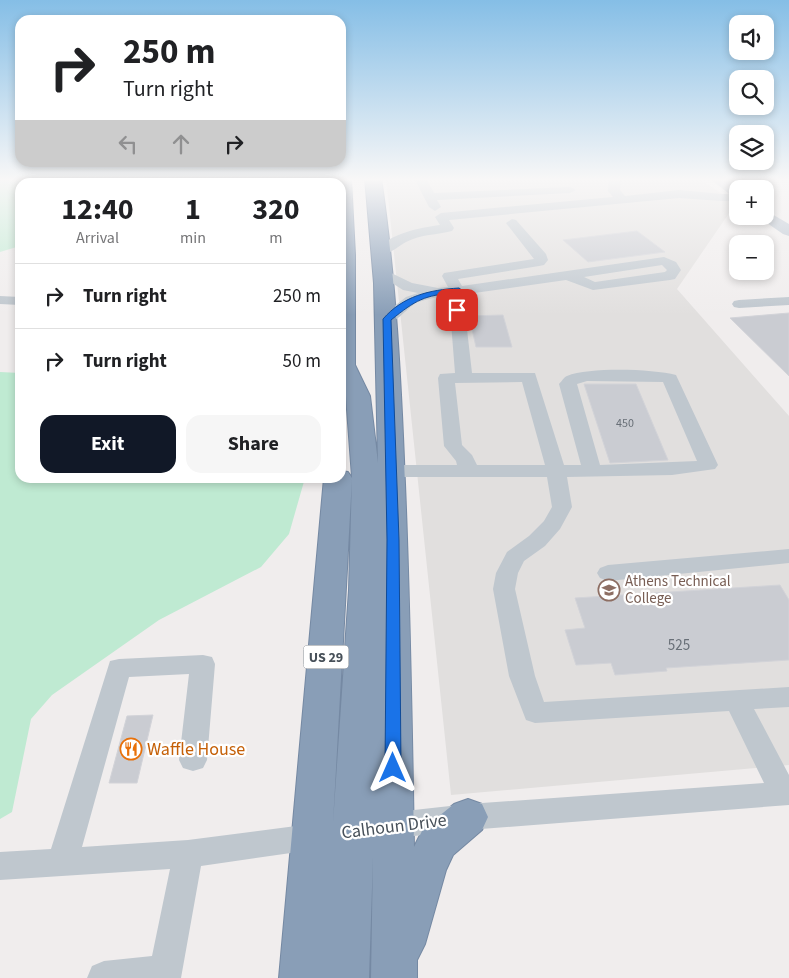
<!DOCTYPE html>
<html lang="en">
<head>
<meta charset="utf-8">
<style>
	:root { --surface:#fff; --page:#f6f6f6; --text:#202124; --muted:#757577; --line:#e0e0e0; --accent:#111827 }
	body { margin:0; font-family:"Source Sans 3",sans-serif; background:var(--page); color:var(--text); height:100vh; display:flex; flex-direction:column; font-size:19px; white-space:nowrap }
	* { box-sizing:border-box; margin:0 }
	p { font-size:16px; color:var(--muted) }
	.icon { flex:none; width:28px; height:28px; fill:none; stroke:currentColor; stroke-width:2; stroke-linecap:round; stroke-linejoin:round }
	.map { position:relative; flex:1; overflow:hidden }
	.panel { position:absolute; left:15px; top:178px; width:331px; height:305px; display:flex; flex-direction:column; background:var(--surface); border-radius:15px; box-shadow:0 2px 8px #0003 }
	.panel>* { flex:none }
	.hud { position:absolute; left:15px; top:15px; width:331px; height:152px; border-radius:15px; box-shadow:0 2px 8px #0003; background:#fff; color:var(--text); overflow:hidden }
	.fabs { position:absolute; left:729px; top:15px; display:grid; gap:10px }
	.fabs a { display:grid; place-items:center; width:45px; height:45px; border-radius:10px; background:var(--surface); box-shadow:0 2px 8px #0003; font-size:25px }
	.pin { position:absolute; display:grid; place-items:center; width:42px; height:42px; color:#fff; margin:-21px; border-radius:10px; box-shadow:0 2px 8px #0006 }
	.me { position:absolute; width:55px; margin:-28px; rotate:0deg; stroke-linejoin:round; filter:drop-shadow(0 0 4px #0008) }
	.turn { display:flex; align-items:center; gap:18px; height:105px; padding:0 25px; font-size:22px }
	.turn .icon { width:65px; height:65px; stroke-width:2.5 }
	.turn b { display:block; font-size:35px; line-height:42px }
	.lanes { display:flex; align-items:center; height:48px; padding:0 25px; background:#0003; justify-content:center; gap:25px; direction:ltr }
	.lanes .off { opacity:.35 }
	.eta { display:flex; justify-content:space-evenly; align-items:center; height:85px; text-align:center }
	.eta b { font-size:30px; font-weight:700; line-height:35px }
	.primary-button { display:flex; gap:10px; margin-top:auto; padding:10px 25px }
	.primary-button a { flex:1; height:58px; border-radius:15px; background:var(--accent); color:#fff; font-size:20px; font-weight:700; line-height:58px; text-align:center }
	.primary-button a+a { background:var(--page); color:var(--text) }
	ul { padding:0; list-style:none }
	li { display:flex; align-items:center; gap:15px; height:65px; padding:0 25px; border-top:1px solid var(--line) }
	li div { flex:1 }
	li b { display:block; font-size:19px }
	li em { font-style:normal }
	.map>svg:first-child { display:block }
	.education { fill:#e1dfde }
	.green { fill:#bfead2 }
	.building { fill:#caccd2; stroke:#d2d3d8 }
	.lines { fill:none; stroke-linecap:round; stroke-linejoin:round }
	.highway-casing { stroke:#7589a3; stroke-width:2 }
	.minor { fill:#bfc7ce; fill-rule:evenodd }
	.major { fill:#afbbca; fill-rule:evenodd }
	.highway { fill:#899eb7; fill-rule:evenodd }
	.route { fill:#1a73e8; stroke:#114b97 }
	.labels { text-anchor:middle; stroke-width:4.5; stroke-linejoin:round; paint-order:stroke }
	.number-label { font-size:12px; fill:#686f77 }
	.shield { fill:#fff; stroke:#7e848b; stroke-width:1 }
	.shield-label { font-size:14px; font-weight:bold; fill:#475059 }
	.education-label { font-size:15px; fill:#785e54; stroke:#fff; text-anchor:start }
	.near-number-label { font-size:15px; fill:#686f77 }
	.near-food-label { font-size:18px; fill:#c56008; stroke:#fff; text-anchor:start }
	.near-street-label { font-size:18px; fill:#475059; stroke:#fff }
</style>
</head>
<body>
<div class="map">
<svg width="789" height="978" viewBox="0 0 789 978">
	<rect width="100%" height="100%" fill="#f0eded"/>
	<path class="education" d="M386,178H698L736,203L677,289L789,416V765L451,795Z"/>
	<path class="green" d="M0,178H167L162,182H20V246L0,252Z
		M0,372L20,373V478H305L289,534L261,567L159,620L52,695L31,719L12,812L0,819Z"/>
	<path class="building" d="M637,231L665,252L588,262L563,240Z
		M789,313V376L730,318Z
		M503,315L512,347H476L469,316Z
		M584,384H636L668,460L610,463Z
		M780,585L789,600V660L666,668L667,671L615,675L611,663L576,665L565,630L585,628L575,598Z
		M153,715L137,783H109L127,716Z"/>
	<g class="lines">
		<g class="highway-casing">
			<path id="highway" d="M335,178H351L355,255V365L370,396L378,463L374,283L365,178H381C396,279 401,381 405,484C410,605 412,726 414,847L423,829L454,804L468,799L482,804L488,817L482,830L453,855L446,870L425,944L417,960V978H371L373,857L369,978H279L324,478H341V471L348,472L352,478L333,823L349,590L352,477L346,396L344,391H341V182H335Z"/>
		</g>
		<path class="minor" d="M414,178H426L434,193L570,187L576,190L570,193L437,200L441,207L435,211L429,207Z
			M609,178H621L620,190L625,196L679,190L722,194H738V201H722L679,198L449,220L454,228L452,231C437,235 421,234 406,242C397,247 389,256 378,254L376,251C390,233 419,228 440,225L435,217L441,213L613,197L608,191Z
			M512,219L516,220L546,254L548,260L544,265L539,266L458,279L462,286L664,257L676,262L681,270L675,279L670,280L593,290L566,280L467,294L473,306L465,312L472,373H535L564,465H581L559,384C562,381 564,377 567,376C590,367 652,369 676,375L718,465L715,469L672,475L567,477L572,507L560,529L545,546L524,561L518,573L515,589L535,676L544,702L789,687V707L754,709L789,775V805L468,830L387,839L377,835L372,826L377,817L387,813L468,804L764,783L729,711L535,723L526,720L509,676L493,589L496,573L507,552L529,536L544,521L552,507L547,477H391L384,475L381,471L384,467L391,465H457L456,461L444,446L438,378L440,374L455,373L450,310L458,304L453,296C441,296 430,298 418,302C405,308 397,326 382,322L379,319L382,316L406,297L418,293L403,290L378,274L385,270L412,283L438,288L448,287L442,276L444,273L534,259L506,223ZM662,265L667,270L665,272L595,282L584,277ZM587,381L663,382L697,461L600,465L577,384ZM522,382L545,465H477L472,455L462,445L455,383Z
			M0,296L20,297V305L0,304Z
			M789,297V305L739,308L734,307L732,304L734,301L739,300Z
			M789,549V563L608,581L600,578L597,573L600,568L608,565Z
			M203,655L212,657L215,664L207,760L203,768L193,771L183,768L179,760L189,674L129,677L82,847L188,840L319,823L330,827L334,836L330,845L319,849L201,866L181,978H87L92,966L104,961L152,956L170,869L0,880V852L51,849L110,661L119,659Z"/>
		<path class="major" d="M709,178H725L740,189H738V198L733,197Z
			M765,210L789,224V236L783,234L760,218L758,216H765Z"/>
		<use href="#highway" class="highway"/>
	</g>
	<linearGradient id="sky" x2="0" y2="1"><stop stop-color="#85bee6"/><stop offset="0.57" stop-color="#f8f7f7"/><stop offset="1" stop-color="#f8f7f7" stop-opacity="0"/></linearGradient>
	<rect width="789" height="315" fill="url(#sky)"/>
	<path class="route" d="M459,288L463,291L470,306C467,310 459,313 454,312V308L461,305L456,293C424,295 416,300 391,320L399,540L401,768L399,773L393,775L388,773L385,768L387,540L383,319C403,296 429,290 459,288Z"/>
	<defs>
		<g id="university-ring" transform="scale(1.125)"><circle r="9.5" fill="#fff" stroke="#8d6e63" stroke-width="1.5"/><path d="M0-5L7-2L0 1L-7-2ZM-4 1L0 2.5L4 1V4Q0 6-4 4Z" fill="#8d6e63"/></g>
		<g id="restaurant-ring" transform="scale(1.125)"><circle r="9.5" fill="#fff" stroke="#e8710a" stroke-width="1.5"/><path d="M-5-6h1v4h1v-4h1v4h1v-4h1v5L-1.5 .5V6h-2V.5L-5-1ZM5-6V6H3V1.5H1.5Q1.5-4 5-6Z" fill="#e8710a"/></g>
	</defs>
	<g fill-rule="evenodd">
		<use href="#university-ring" x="609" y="590"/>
		<use href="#restaurant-ring" x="131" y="749"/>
	</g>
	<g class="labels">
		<g class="number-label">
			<text x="625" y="427">450</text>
		</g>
		<rect class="shield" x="303.5" y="645.5" width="45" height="23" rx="4"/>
		<g class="shield-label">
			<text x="326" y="662">US 29</text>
		</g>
		<g class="education-label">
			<text x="625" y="586">Athens Technical<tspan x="625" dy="17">College</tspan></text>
		</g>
		<g class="near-number-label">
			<text x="679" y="650">525</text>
		</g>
		<g class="near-food-label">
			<text x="147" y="755">Waffle House</text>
		</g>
		<g class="near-street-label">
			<text transform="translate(394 826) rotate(-7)" y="6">Calhoun Drive</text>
		</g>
	</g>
</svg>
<div class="fabs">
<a><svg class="icon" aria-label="sound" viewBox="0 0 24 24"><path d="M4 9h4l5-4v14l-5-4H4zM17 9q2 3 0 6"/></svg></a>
<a><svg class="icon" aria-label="search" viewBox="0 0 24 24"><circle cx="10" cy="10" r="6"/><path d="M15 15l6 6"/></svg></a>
<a><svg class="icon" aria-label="layers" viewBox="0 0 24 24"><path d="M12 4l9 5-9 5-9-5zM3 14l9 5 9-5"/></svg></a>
<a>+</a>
<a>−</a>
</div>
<div class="pin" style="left:457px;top:310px;background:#d93025"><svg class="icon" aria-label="arrive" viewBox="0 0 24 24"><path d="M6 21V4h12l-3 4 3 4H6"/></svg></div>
<svg class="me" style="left:393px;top:768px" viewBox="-20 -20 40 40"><path d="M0-17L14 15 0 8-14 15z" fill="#1a73e8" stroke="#fff" stroke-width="4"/></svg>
<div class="hud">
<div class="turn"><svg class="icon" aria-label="right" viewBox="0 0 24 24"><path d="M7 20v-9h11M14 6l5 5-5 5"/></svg><div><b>250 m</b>Turn right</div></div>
<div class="lanes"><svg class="icon off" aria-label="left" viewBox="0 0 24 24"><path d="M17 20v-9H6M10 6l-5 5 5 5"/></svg><svg class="icon off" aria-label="ahead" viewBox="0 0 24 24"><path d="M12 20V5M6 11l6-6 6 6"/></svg><svg class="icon" aria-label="right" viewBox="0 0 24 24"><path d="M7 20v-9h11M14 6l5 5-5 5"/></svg></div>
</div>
<section class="panel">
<div class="eta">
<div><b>12:40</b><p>Arrival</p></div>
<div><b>1</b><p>min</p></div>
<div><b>320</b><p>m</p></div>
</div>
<ul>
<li><svg class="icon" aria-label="right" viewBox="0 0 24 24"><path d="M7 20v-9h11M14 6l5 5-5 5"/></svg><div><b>Turn right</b></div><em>250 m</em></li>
<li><svg class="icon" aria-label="right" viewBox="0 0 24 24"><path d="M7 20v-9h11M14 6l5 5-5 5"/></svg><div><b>Turn right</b></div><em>50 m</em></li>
</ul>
<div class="primary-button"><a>Exit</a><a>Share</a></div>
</section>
</div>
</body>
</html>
